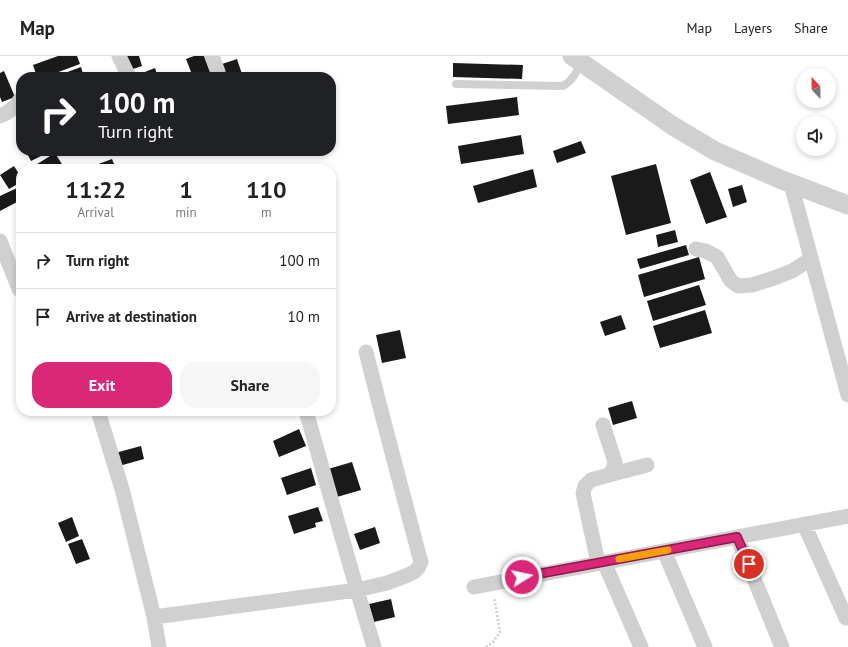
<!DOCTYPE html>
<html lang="en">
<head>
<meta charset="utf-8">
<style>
	:root { --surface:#fff; --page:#f6f6f6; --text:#222; --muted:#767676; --line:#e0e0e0; --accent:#db2777 }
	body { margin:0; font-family:"PT Sans",sans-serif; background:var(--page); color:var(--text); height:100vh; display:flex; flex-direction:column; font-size:15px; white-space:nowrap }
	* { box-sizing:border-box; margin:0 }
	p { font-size:13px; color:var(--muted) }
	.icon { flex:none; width:22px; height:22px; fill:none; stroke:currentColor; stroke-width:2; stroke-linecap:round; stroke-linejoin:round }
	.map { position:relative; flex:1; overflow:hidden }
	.details { position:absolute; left:16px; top:108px; width:320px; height:252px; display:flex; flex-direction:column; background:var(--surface); border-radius:16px; box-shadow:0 2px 6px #0003 }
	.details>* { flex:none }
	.banner { position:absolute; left:16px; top:16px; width:320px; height:84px; border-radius:16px; box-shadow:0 2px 6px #0003; background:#202124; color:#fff; overflow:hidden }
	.needle { width:26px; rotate:338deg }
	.tools { position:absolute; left:796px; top:12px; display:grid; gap:8px }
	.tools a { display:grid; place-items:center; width:40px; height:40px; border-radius:50%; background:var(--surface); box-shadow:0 2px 6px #0003; font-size:20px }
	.pin { position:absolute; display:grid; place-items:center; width:34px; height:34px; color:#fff; margin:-17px; border:2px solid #fff; border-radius:50%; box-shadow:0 1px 4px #0007 }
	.me { position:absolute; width:44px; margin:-22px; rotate:80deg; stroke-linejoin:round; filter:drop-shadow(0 0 3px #0008) }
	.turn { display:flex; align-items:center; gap:14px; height:84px; padding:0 16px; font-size:18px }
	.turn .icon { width:52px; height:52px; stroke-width:2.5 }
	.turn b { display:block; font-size:28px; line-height:34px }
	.eta { display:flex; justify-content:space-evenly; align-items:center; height:68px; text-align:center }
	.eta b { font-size:24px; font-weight:800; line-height:28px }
	.cta { display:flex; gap:8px; margin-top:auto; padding:8px 16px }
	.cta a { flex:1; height:46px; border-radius:16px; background:var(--accent); color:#fff; font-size:16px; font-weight:800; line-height:46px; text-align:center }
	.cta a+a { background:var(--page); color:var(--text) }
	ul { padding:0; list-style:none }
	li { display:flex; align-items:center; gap:12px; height:56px; padding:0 16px; border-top:1px solid var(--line) }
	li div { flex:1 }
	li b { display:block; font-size:15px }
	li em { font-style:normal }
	header { display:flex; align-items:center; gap:24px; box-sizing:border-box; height:56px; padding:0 20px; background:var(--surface); border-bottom:1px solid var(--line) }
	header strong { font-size:19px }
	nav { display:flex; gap:22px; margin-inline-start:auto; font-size:14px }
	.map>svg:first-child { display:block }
	.building { fill:#1a1a1a }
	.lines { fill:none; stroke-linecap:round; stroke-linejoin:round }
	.path { stroke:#cdcdcd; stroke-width:2.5; stroke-dasharray:2 2; stroke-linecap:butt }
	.service { stroke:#d0d0d0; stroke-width:8 }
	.minor { stroke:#d0d0d0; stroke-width:15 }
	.tertiary { stroke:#d0d0d0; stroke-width:19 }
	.route-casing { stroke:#8e194d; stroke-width:10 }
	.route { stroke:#db2777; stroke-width:7 }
	.slow { stroke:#f59e0b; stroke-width:7 }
</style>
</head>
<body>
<header>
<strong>Map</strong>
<nav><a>Map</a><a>Layers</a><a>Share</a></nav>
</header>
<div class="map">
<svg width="848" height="591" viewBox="0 0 848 591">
	<rect width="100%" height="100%" fill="#fff"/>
	<path class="building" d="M58,0H77L80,8L45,21H37L33,9Z
		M125,0H139L142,10L130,14Z
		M194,0H204L212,21H193L186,3Z
		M237,3L243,21H223L219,9Z
		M453,7L523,9L522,23L453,21Z
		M81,11L84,21H54Z
		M155,12L158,21H132Z
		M4,15L15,41L2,46L0,41V17Z
		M104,16L106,21H89Z
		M517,41L519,59L448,68L446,50Z
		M521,79L524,98L461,108L458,90Z
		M581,85L586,97L557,107L553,95Z
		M26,95H38L41,100L31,105Z
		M55,97L65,113H29Z
		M112,103L116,113H85Z
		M656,108L671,167L626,179L611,120Z
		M14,110L21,121V126L9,133L0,119Z
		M533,113L537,131L478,147L473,130Z
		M710,116L727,161L706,168L690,124Z
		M742,129L747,146L733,151L728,133Z
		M17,132L21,139V144L0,155V140Z
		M675,174L678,186L658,191L656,179Z
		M686,189L689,199L640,213L637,203Z
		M699,201L705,223L644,241L638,219Z
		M699,229L706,249L653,265L647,245Z
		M705,254L712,277L660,292L653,270Z
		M621,259L626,273L605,280L600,266Z
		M400,274L406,302L382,307L376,279Z
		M632,345L637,362L613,369L608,352Z
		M299,373L306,390L279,401L273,385Z
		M141,390L144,403L119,410L115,397Z
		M352,406L361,434L337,441L328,413Z
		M311,412L316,429L287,439L281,422Z
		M318,451L323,465L315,467L316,471L294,478L288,460Z
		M72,461L79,480L66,486L58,467Z
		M375,471L380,487L360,494L354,478Z
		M82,483L90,503L76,508L68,488Z
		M391,543L395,561L374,566L369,548Z"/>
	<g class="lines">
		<path class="path" d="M486,591L493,586L500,576L494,541"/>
		<path class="service" d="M456,28L563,30C573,24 576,17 581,6"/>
		<path class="minor" d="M119,0L129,21
			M212,0L218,16
			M0,60C8,57 17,50 21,42
			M791,128L848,339
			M0,185L19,233L21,235
			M696,193L706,195L717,201L731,225L738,230L752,229L774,222L792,215L811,203
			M98,355L122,433L154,561L159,591
			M306,355L357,534L374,591
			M609,419L647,409
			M804,468L846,562
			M737,481L782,591
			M664,495L705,591
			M604,506L641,591
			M598,507L583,437L585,430L591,424L609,419L613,414L615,406L603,369
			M474,531L848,460
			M154,561L357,534L387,527L408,519L414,516L418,512L421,506L419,499L385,370L366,296"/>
		<path class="tertiary" d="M572,0L673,70L715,95L782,124L848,149"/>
	</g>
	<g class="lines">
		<g class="route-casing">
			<path id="route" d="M522,521L737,481L749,508"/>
		</g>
		<use href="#route" class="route"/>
		<path class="slow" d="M619,503L668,494"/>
	</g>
</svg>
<div class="tools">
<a><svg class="needle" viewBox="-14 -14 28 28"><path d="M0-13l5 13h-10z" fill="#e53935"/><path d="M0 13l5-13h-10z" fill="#767676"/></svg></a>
<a><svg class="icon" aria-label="sound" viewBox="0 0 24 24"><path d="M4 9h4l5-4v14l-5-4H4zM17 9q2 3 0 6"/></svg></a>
</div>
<div class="pin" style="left:749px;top:508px;background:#d93025"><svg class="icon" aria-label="arrive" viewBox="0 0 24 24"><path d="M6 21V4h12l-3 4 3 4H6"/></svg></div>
<svg class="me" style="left:522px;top:521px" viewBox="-20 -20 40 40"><circle r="17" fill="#db2777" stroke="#fff" stroke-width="3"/><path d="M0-11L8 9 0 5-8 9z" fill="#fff"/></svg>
<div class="banner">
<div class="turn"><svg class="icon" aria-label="right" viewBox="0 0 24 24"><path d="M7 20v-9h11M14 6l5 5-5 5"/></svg><div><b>100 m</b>Turn right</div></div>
</div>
<section class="details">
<div class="eta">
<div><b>11:22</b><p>Arrival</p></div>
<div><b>1</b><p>min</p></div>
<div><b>110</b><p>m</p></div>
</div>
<ul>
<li><svg class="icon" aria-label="right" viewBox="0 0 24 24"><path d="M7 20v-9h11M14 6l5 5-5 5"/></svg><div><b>Turn right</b></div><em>100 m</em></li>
<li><svg class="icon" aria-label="arrive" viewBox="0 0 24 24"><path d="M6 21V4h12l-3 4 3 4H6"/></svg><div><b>Arrive at destination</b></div><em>10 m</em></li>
</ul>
<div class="cta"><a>Exit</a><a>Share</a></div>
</section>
</div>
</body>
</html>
